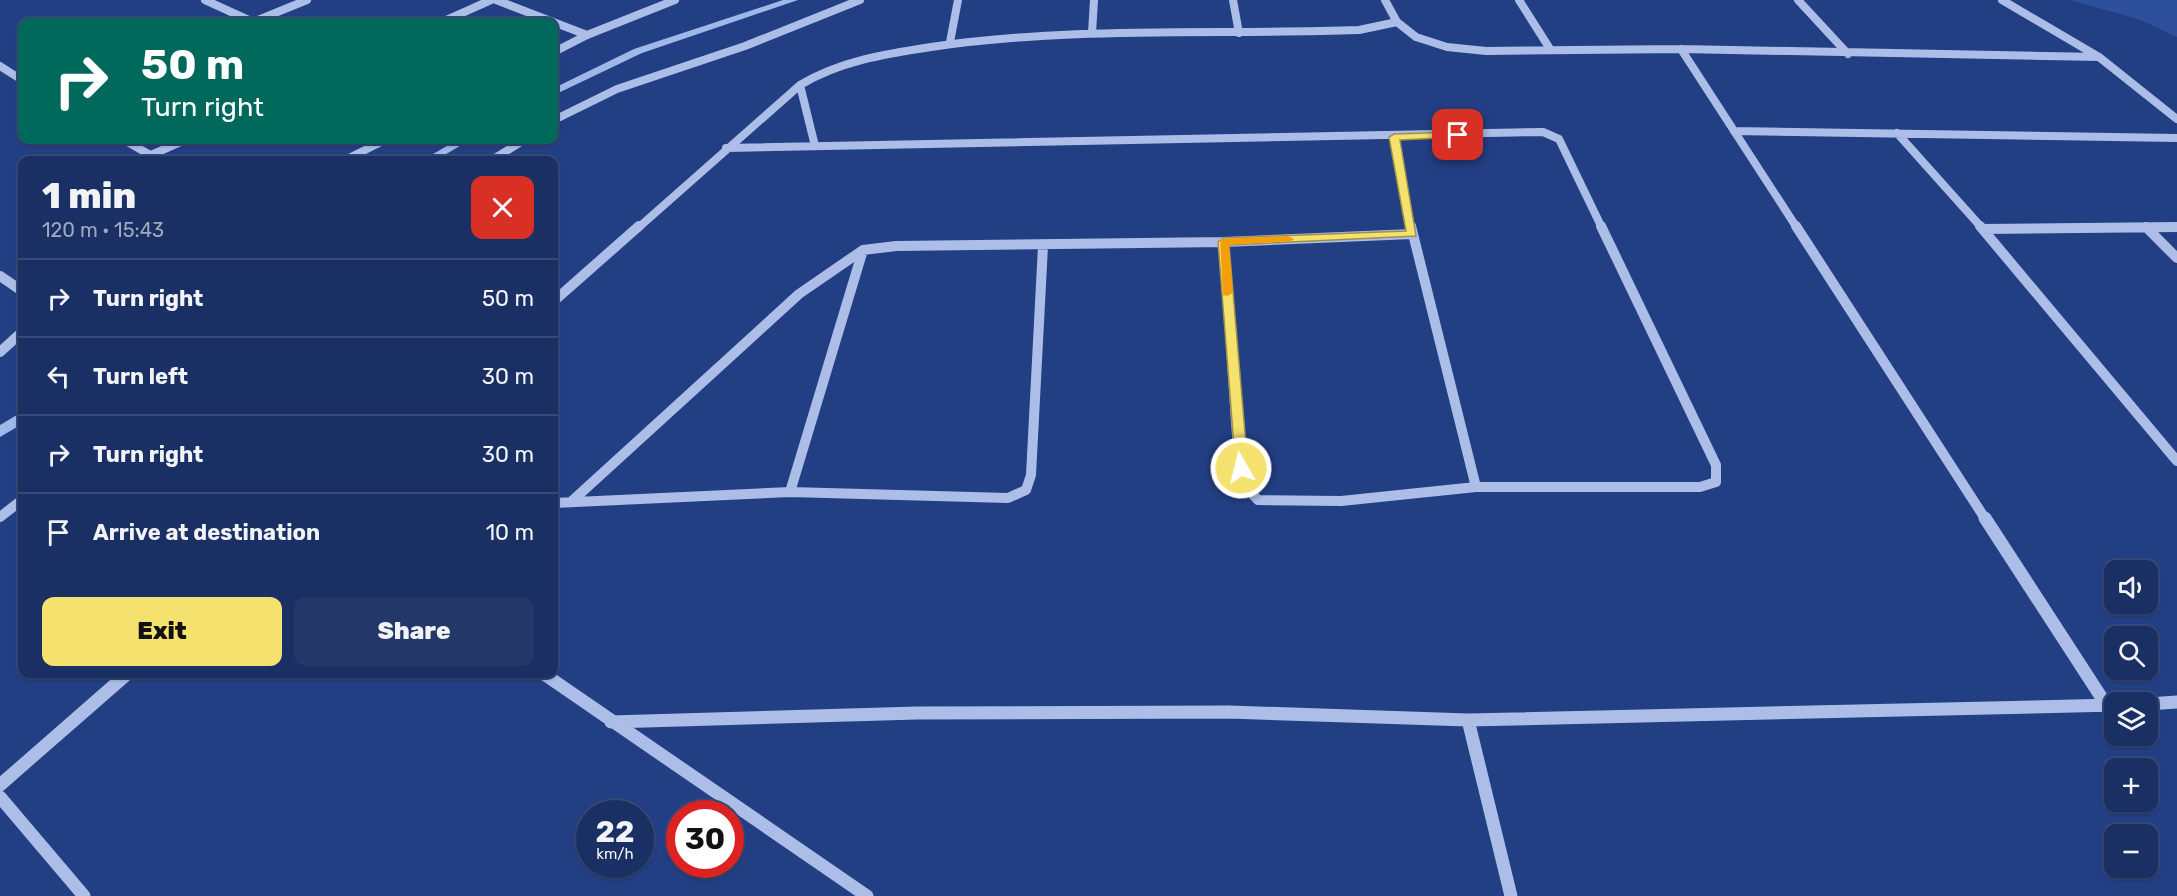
<!DOCTYPE html>
<html lang="en">
<head>
<meta charset="utf-8">
<style>
	:root { --surface:#1a2f63; --page:#233769; --text:#f1f3f6; --muted:#9fa9be; --line:#384a78; --accent:#f4e16e }
	body { margin:0; font-family:Rubik,sans-serif; background:var(--page); color:var(--text); height:100vh; display:flex; flex-direction:column; font-size:22px; white-space:nowrap }
	* { box-sizing:border-box; margin:0 }
	p { font-size:20px; color:var(--muted) }
	.icon { flex:none; width:33px; height:33px; fill:none; stroke:currentColor; stroke-width:2; stroke-linecap:round; stroke-linejoin:round }
	.map { position:relative; flex:1; overflow:hidden }
	.sheet { position:absolute; left:18px; top:156px; width:540px; height:522px; display:flex; flex-direction:column; background:var(--surface); border-radius:12px; box-shadow:0 2px 4px #0004,0 0 0 2px var(--line) }
	.sheet>* { flex:none }
	.hud { position:absolute; left:18px; top:18px; width:540px; height:126px; border-radius:12px; box-shadow:0 2px 4px #0004,0 0 0 2px var(--line); background:#00695c; color:#fff; overflow:hidden }
	.fabs { position:absolute; left:2104px; top:560px; display:grid; gap:12px }
	.fabs a { display:grid; place-items:center; width:54px; height:54px; border-radius:12px; background:var(--surface); box-shadow:0 2px 4px #0004,0 0 0 2px var(--line); font-size:30px }
	.speed { position:absolute; left:576px; top:800px; display:flex; gap:12px; font-size:30px; font-weight:700; text-align:center }
	.speed>* { display:grid; place-content:center; width:78px; height:78px; border-radius:50%; background:var(--surface); box-shadow:0 2px 4px #0004,0 0 0 2px var(--line); line-height:1 }
	.speed small { font-size:15px; font-weight:400 }
	.speed .limit { border:9px solid #d22; background:#fff; color:#111 }
	.pin { position:absolute; display:grid; place-items:center; width:51px; height:51px; color:#fff; margin:-26px; border-radius:12px; box-shadow:0 3px 9px #0006 }
	.me { position:absolute; width:66px; margin:-33px; rotate:352deg; stroke-linejoin:round; filter:drop-shadow(0 0 4px #0008) }
	.turn { display:flex; align-items:center; gap:21px; height:126px; padding:0 24px; font-size:27px }
	.turn .icon { width:78px; height:78px; stroke-width:2.5 }
	.turn b { display:block; font-size:42px; line-height:51px }
	.round { display:grid; place-items:center; flex:none; width:63px; height:63px; border-radius:12px; background:var(--page) }
	.head { display:flex; align-items:center; justify-content:space-between; height:102px; padding:0 24px }
	h1 { font-size:36px; font-weight:800; line-height:45px }
	.action { display:flex; gap:12px; margin-top:auto; padding:12px 24px }
	.action a { flex:1; height:69px; border-radius:12px; background:var(--accent); color:#111; font-size:24px; font-weight:800; line-height:69px; text-align:center }
	.action a+a { background:var(--page); color:var(--text) }
	ul { padding:0; list-style:none }
	li { display:flex; align-items:center; gap:18px; height:78px; padding:0 24px; border-top:2px solid var(--line) }
	li div { flex:1 }
	li b { display:block; font-size:22px }
	li em { font-style:normal }
	.map>svg:first-child { display:block }
	.green { fill:#2d4f9c }
	.lines { fill:none; stroke-linecap:round; stroke-linejoin:round }
	.stream { fill:#a0b7e9; fill-rule:evenodd }
	.minor-far2 { stroke:#acbee8; stroke-width:8 }
	.minor-far1 { stroke:#acbee8; stroke-width:10 }
	.minor { stroke:#acbee8; stroke-width:13 }
	.route { fill:#f4e16e; stroke:#9f9248; stroke-width:1.5 }
	.slow { fill:#f59e0b }
</style>
</head>
<body>
<div class="map">
<svg width="2177" height="896" viewBox="0 0 2177 896">
	<rect width="100%" height="100%" fill="#233f84"/>
	<path class="green" d="M2070,0H2177V37L2138,19Z"/>
	<g class="lines">
		<path class="stream" d="M783,0H798L642,53L554,95V88L634,49Z
			M457,140H470L436,160H423Z
			M22,412V424L0,437V425Z"/>
		<path class="minor-far2" d="M205,0L253,22
			M496,0L587,35
			M1233,0L1239,33
			M1385,0L1397,22L1416,37L1447,47L1486,51L1681,49L2099,57
			M1519,0L1550,49
			M1798,0L1848,54
			M2002,0L2099,57L2177,119
			M253,22L307,0
			M442,22L491,0
			M1092,33L1094,0
			M950,42L958,0
			M1681,49L1797,228
			M554,52L587,35L675,0
			M0,66L22,80
			M554,120L617,89L745,46L860,0
			M1734,131L2177,138
			M1897,133L1982,228
			M1394,137L1411,228
			M124,140L159,160
			M815,146L800,85C840,61 885,54 931,47C1073,26 1216,35 1359,30L1397,22
			M726,148L1543,132L1559,139L1602,228
			M151,155L185,140
			M345,160L385,140
			M492,160L524,140
			M638,228L800,85
			M2117,228L2177,227"/>
		<path class="minor-far1" d="M1411,226L1476,487H1700L1716,482V465L1601,226
			M1796,226L1986,520
			M1980,226L2177,461
			M2146,227L2177,258
			M1983,229L2177,227
			M1224,242L1238,451L1244,485L1258,500L1341,501L1476,487
			M0,276L22,291
			M554,301L639,226
			M0,352L22,332
			M790,492L863,250
			M572,501L799,294L863,250L896,246L1224,242L1412,234
			M554,503L790,492L1008,498L1026,490L1031,475L1043,246
			M0,517L22,500"/>
		<path class="minor" d="M1985,518L2107,706
			M544,674L867,896
			M2148,704L2177,702
			M1468,720L1511,896
			M611,722L917,713L1229,712L1468,720L2115,705
			M0,785L127,674
			M0,797L84,896"/>
	</g>
	<path class="route" d="M1458,132L1463,135L1462,137L1400,140L1416,236L1229,245L1248,468L1241,473L1236,472L1218,242L1224,238L1406,231L1389,137L1394,134Z"/>
	<path class="slow" d="M1288,236L1294,239L1292,241L1229,245L1233,293L1227,296L1223,295L1220,239Z"/>
</svg>
<div class="fabs">
<a><svg class="icon" aria-label="sound" viewBox="0 0 24 24"><path d="M4 9h4l5-4v14l-5-4H4zM17 9q2 3 0 6"/></svg></a>
<a><svg class="icon" aria-label="search" viewBox="0 0 24 24"><circle cx="10" cy="10" r="6"/><path d="M15 15l6 6"/></svg></a>
<a><svg class="icon" aria-label="layers" viewBox="0 0 24 24"><path d="M12 4l9 5-9 5-9-5zM3 14l9 5 9-5"/></svg></a>
<a>+</a>
<a>−</a>
</div>
<div class="speed"><div>22<small>km/h</small></div><div class="limit">30</div></div>
<div class="pin" style="left:1458px;top:135px;background:#d93025"><svg class="icon" aria-label="arrive" viewBox="0 0 24 24"><path d="M6 21V4h12l-3 4 3 4H6"/></svg></div>
<svg class="me" style="left:1241px;top:468px" viewBox="-20 -20 40 40"><circle r="17" fill="#f4e16e" stroke="#fff" stroke-width="3"/><path d="M0-11L8 9 0 5-8 9z" fill="#fff"/></svg>
<div class="hud">
<div class="turn"><svg class="icon" aria-label="right" viewBox="0 0 24 24"><path d="M7 20v-9h11M14 6l5 5-5 5"/></svg><div><b>50 m</b>Turn right</div></div>
</div>
<section class="sheet">
<div class="head"><div><h1>1 min</h1><p>120 m · 15:43</p></div><a class="round" style="background:#d93025;color:#fff"><svg class="icon" aria-label="close" viewBox="0 0 24 24"><path d="M6 6l12 12M18 6L6 18"/></svg></a></div>
<ul>
<li><svg class="icon" aria-label="right" viewBox="0 0 24 24"><path d="M7 20v-9h11M14 6l5 5-5 5"/></svg><div><b>Turn right</b></div><em>50 m</em></li>
<li><svg class="icon" aria-label="left" viewBox="0 0 24 24"><path d="M17 20v-9H6M10 6l-5 5 5 5"/></svg><div><b>Turn left</b></div><em>30 m</em></li>
<li><svg class="icon" aria-label="right" viewBox="0 0 24 24"><path d="M7 20v-9h11M14 6l5 5-5 5"/></svg><div><b>Turn right</b></div><em>30 m</em></li>
<li><svg class="icon" aria-label="arrive" viewBox="0 0 24 24"><path d="M6 21V4h12l-3 4 3 4H6"/></svg><div><b>Arrive at destination</b></div><em>10 m</em></li>
</ul>
<div class="action"><a>Exit</a><a>Share</a></div>
</section>
</div>
</body>
</html>
